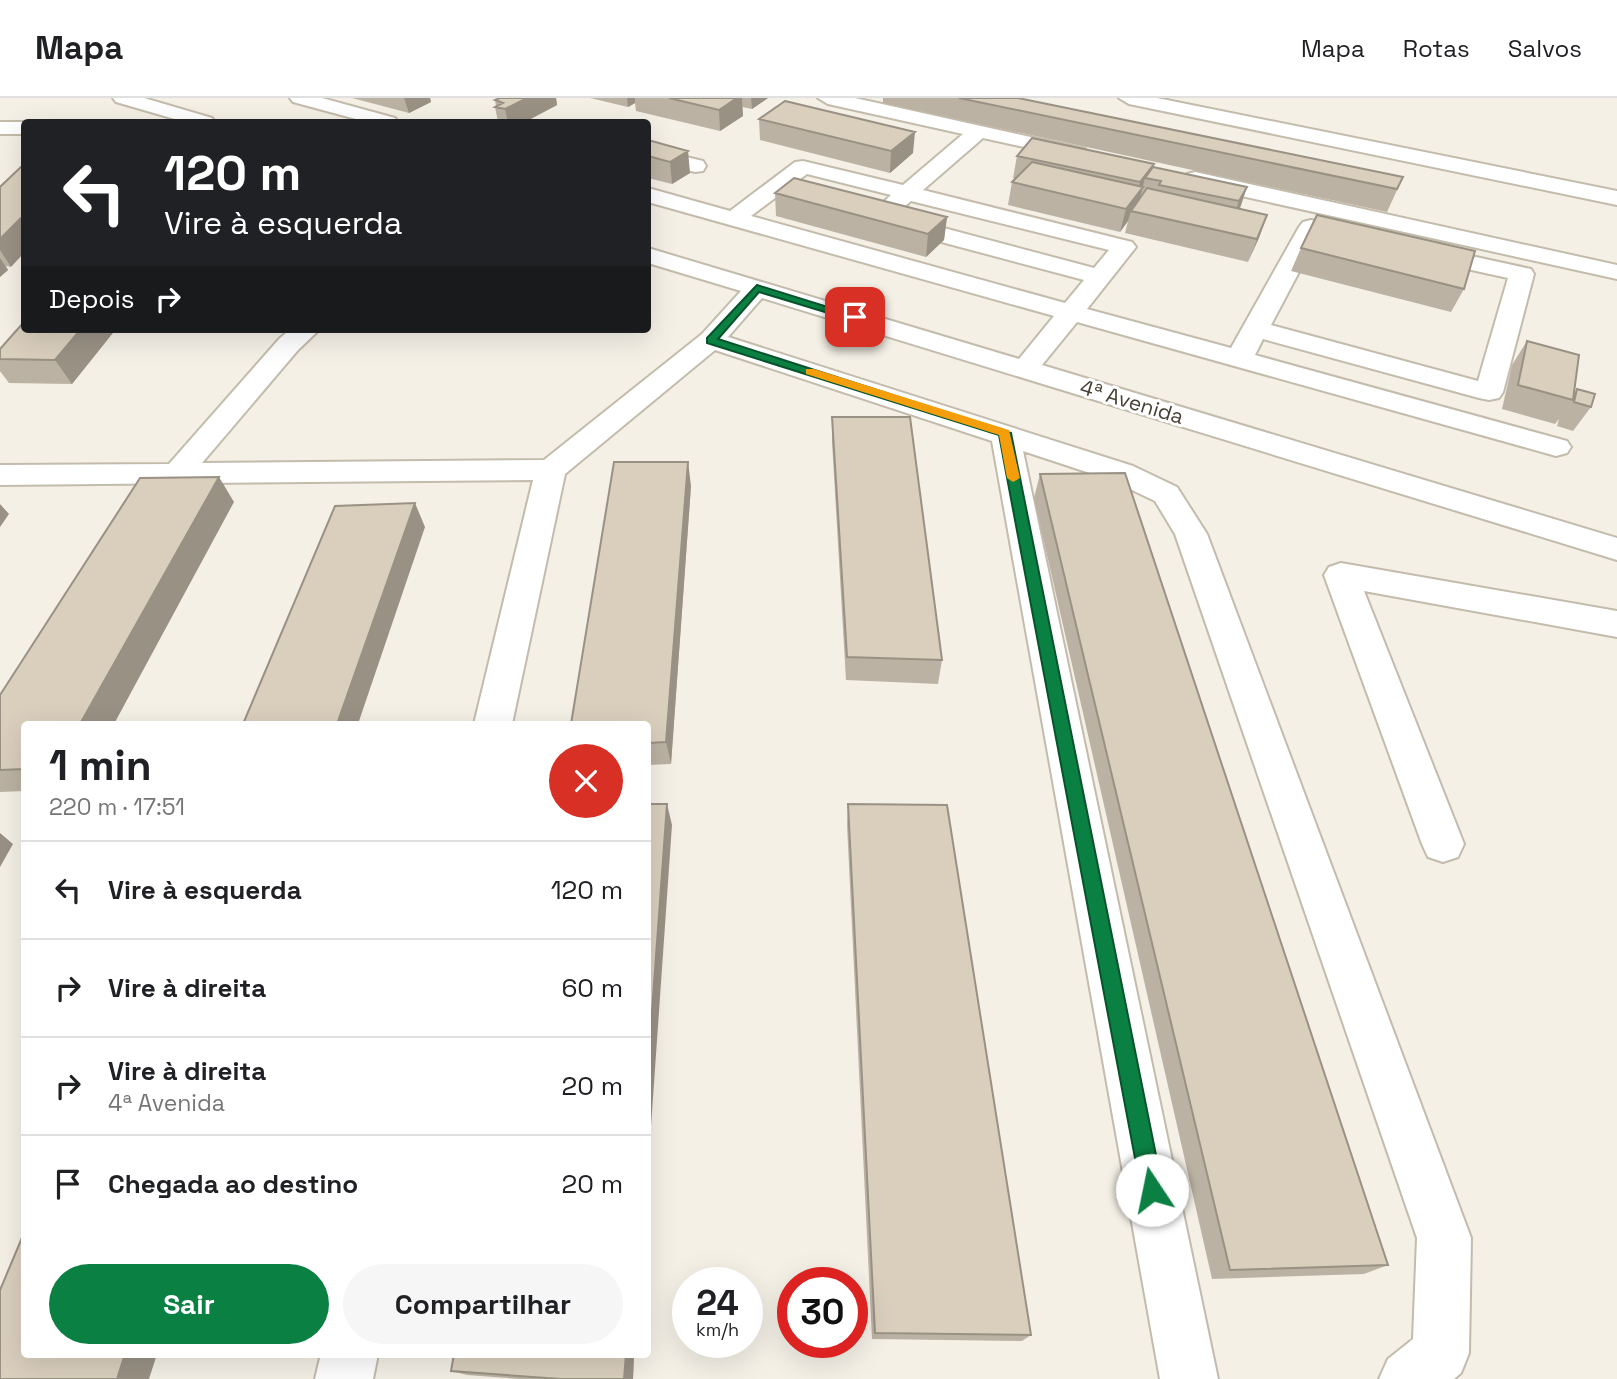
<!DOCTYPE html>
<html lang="pt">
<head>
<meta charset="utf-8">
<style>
	:root { --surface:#fff; --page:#f6f6f6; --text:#202124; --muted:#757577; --line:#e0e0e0; --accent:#0b8043 }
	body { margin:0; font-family:"Space Grotesk",sans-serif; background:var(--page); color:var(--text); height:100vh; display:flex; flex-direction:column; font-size:26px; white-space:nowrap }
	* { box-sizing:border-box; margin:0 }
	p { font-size:23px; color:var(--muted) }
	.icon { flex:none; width:38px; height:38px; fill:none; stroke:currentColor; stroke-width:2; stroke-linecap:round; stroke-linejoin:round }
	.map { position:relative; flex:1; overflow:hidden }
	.side { position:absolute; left:21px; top:623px; width:630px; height:637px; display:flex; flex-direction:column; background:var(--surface); border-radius:7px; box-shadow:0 7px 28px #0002 }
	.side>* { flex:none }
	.guide { position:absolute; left:21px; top:21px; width:630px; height:214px; border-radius:7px; box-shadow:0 7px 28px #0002; background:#202124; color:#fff; overflow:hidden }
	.speed { position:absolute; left:672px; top:1169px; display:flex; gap:14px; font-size:35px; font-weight:700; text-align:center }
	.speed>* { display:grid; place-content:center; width:91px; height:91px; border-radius:50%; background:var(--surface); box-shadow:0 7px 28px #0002; line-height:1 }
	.speed small { font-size:18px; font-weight:400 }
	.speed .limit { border:10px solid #d22; background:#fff; color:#111 }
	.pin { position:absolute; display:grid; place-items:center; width:60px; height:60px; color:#fff; margin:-30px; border-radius:14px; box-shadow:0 4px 10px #0006 }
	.me { position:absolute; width:77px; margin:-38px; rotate:349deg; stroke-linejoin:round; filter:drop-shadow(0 0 5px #0008) }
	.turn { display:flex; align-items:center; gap:24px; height:147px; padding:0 28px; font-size:32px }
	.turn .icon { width:91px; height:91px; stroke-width:2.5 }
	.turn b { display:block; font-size:49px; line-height:60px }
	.then { display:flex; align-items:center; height:66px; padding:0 28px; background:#0003; gap:14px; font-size:26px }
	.round { display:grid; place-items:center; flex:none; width:74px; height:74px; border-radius:37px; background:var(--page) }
	.summary { display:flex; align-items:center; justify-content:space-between; height:119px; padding:0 28px }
	h1 { font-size:42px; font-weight:700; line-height:52px }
	.cta { display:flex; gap:14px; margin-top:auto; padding:14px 28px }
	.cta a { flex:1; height:80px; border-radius:42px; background:var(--accent); color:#fff; font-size:28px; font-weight:700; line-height:80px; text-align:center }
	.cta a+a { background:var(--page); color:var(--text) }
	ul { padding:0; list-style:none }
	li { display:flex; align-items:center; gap:21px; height:98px; padding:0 28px; border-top:2px solid var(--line) }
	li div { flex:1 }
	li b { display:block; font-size:26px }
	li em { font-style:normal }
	header { display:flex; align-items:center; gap:42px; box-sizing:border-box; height:98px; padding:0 35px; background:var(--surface); border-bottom:2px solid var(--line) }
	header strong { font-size:33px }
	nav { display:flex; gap:38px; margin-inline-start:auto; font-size:24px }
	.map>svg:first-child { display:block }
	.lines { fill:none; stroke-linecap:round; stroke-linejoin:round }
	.minor-casing { stroke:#c3bbab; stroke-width:4 }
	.minor { fill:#fff; fill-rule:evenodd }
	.wall { fill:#bbb2a3 }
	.shaded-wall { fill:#999184 }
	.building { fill:#dacfbd; stroke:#999184; stroke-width:2 }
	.route { fill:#0b8043; stroke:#07532c; stroke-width:2 }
	.slow { fill:#f59e0b }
	.labels { text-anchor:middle; stroke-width:6; stroke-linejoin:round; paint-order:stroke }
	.far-street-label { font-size:21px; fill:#474135; stroke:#fff }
</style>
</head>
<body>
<header>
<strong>Mapa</strong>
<nav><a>Mapa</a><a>Rotas</a><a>Salvos</a></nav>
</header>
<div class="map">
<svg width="1617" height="1281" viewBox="0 0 1617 1281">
	<rect width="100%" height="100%" fill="#f4f0e6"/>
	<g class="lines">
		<g class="minor-casing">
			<path id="minor" d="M113,0H144L212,20L215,24H185L116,4Z
				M290,0H322L395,20L398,24H367L293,4Z
				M818,0H855L1085,51L1088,55L1085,59L1078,61L983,40L923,92L1132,144L1136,149L1087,211L1231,250L1299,129L1303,124L1311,122L1364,134L1368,139L1364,144L1356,146L1318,138L1271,227L1478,283L1508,180L1467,171L1464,166L1467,161L1476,159L1531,171L1534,176L1503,294L1499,300L1489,302L1479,300L1263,241L1255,257L1567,343L1571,349L1567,355L1556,358L1077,224L1042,267L1617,440V462L762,200L728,239L1133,368L1177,389L1207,436L1471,1140L1469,1255L1461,1275L1454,1281H1379L1388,1261L1413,1241L1417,1140L1175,436L1155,403L1111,382L1023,353L1218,1281H1160L992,343L715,252L565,376L512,626H474L533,382L0,387V367L169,366L280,240L291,231H320L298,252L202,365L544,362L702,236L741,193L648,165V150L1019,261L1054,218L648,104V90L730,113L795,64L803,63L903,87L963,36L828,6ZM807,76L891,97L867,120L870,125L1084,182L1065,205L751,118ZM911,103L1109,152L1094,170L895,117Z
				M1119,0H1157L1617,93V107L1129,6Z
				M0,24H26L24,36H0Z
				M648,50L703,63L706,68L703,73L695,74L648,62Z
				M1195,74L1617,167V181L1187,86L1184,81L1187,76Z
				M1341,465L1617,513V539L1364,493L1464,746L1458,759L1443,764L1428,759L1422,746L1324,477L1329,469Z
				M321,1256H378L373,1281H315Z"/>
		</g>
		<use href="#minor" class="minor"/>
	</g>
	<path class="wall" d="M352,0H430L431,4L409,15Z
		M500,0H556L557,7L525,24H498L495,9L496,8L495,2Z
		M590,0H768L752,11L742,9L743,18L720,33L636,13L635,5L628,9Z
		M883,0H1018L1403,79L1387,114L883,5Z
		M759,21L913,55L890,75L760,42Z
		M648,42L690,75L672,86L648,80Z
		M1017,58L1153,70L1247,89L1240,111L1267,117L1248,164L1125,135L1128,123L1120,134L1008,107L1012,84L1015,80H1013Z
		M0,89L11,169L6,168L8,172L0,179Z
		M775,95L947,119L944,142L926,159L776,118Z
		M1301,150L1464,191L1451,214L1291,173Z
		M24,231H116L72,286L9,285L0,273V251Z
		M1527,243L1573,297L1577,291L1591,309L1573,333L1557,328L1559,321L1555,326L1502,311L1512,267Z
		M832,319L942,562L938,586L846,582L832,344Z
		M1040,376L1388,1167L1364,1176L1212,1181L1034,400Z
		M691,388L671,666L648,667V626Z
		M234,404L24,626V693L0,694V597Z
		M848,706L1031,1237L1022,1243L872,1241L847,727Z
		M454,1256H634L633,1281H519L467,1277L451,1273Z"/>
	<path class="shaded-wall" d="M404,0H430L431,4L409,15Z
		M527,0H556L557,7L525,24H508L505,11Z
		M627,0H635V5L628,9Z
		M737,0H742L743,18L720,33L719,12Z
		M751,0H768L752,11Z
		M915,34L913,55L890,75L891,53Z
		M688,53L690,75L672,86L670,64Z
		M1154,66L1150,81L1145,80L1137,111L1131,113L1128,123L1120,134L1126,111L1136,98L1140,84Z
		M1247,89L1239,112L1231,125L1239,103Z
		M24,117V155L11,169L0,152V141Z
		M1267,117L1259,140L1248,164L1257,141Z
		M947,119L944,142L926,159L928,136Z
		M0,160L8,172L0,179Z
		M81,231H116L72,286L55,262Z
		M688,364L691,388L671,666L666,644Z
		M219,379L234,404L114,626H80Z
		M415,405L425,429L358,626H337Z
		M0,406L9,416L0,429Z
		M667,706L672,727L648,1071V969Z
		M0,735L13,746L0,769Z
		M125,1256H157L149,1281H117Z
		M626,1256H634L633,1281H624Z"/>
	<path class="building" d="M500,0H527L505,11L495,9L503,5L495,2Z
		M669,0H737L719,12Z
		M959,0H1018L1403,79L1397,91Z
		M785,3L915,34L891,53L759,21Z
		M1032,40L1154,66L1140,84L1017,58Z
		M648,42L688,53L670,64L648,58Z
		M1032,64L1143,89L1126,111L1012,84Z
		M24,66V117L0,141V89Z
		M1153,69L1247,89L1239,103L1159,87L1161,83L1145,80Z
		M794,80L947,119L928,136L775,95Z
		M1147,90L1267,117L1257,141L1131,113Z
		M1317,117L1475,153L1464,191L1301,150Z
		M24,224V231H81L55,262L0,261V251Z
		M1527,243L1579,257L1573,302L1518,287Z
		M1577,291L1595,296L1591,309L1574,304Z
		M832,319H910L942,562L847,559Z
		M614,364H688L666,644L648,645V626H571Z
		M1125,375L1388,1167L1230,1172L1040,376Z
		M219,379L80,626H24V671L0,672V597L140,380Z
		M415,405L337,626H243L335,408Z
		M648,706H667L648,969Z
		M848,706L947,707L1031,1237L875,1235Z
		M24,1135V1256H125L117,1281H0V1192Z
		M454,1256H626L624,1281H561L451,1273Z"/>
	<path class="route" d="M757,187L860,219L851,222L759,194L718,241L1011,335L1163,1092L1160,1099L1152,1103L1145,1099L1141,1092L999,337L707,245V240Z"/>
	<path class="slow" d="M806,271H814L1009,332L1020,380L1013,384L1007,380L999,337L806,276Z"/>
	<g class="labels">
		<g class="far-street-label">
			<text transform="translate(1132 304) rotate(17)" y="7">4ª Avenida</text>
		</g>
	</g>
</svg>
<div class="speed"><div>24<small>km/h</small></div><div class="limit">30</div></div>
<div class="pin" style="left:855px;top:219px;background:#d93025"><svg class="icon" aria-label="arrive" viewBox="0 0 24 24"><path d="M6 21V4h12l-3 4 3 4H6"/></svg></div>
<svg class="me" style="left:1152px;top:1092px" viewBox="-20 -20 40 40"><circle r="19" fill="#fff"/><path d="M0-13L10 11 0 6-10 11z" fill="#0b8043"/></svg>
<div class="guide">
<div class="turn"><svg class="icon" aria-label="left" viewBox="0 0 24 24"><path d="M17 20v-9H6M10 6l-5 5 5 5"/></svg><div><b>120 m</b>Vire à esquerda</div></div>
<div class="then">Depois<svg class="icon" aria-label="right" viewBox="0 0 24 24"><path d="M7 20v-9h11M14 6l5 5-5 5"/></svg></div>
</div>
<section class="side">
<div class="summary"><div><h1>1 min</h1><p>220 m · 17:51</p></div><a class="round" style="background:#d93025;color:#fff"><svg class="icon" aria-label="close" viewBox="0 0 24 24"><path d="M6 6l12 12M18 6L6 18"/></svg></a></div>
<ul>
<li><svg class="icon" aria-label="left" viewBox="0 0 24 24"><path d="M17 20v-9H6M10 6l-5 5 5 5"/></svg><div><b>Vire à esquerda</b></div><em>120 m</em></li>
<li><svg class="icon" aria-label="right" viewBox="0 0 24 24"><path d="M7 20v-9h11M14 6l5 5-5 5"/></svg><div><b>Vire à direita</b></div><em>60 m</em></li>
<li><svg class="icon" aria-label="right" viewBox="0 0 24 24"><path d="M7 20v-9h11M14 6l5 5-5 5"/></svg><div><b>Vire à direita</b><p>4ª Avenida</p></div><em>20 m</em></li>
<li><svg class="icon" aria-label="arrive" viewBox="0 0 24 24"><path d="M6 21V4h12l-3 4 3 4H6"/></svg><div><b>Chegada ao destino</b></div><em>20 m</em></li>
</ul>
<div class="cta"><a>Sair</a><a>Compartilhar</a></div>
</section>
</div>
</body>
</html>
